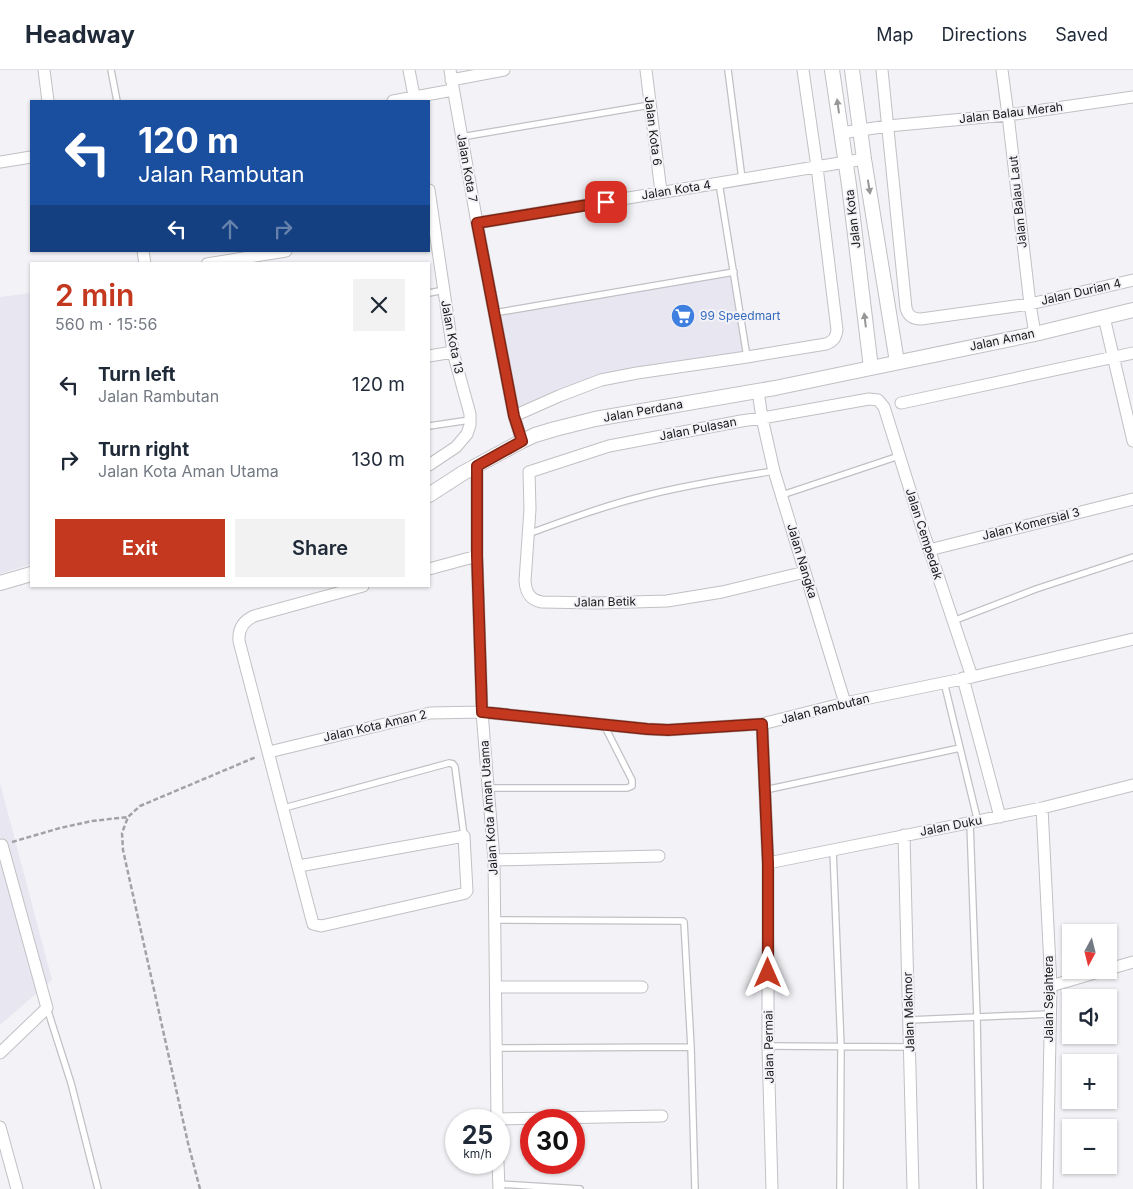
<!DOCTYPE html>
<html lang="en">
<head>
<meta charset="utf-8">
<style>
	:root { --surface:#fff; --page:#f2f2f3; --text:#1f2937; --muted:#747a83; --line:#e0e1e3; --accent:#c3381e }
	body { margin:0; font-family:Inter,sans-serif; background:var(--page); color:var(--text); height:100vh; display:flex; flex-direction:column; font-size:19px; white-space:nowrap }
	* { box-sizing:border-box; margin:0 }
	p { font-size:16px; color:var(--muted) }
	.icon { flex:none; width:28px; height:28px; fill:none; stroke:currentColor; stroke-width:2; stroke-linecap:round; stroke-linejoin:round }
	.map { position:relative; flex:1; overflow:hidden }
	.sheet { position:absolute; left:30px; top:192px; width:400px; height:325px; display:flex; flex-direction:column; background:var(--surface); border-radius:0px; box-shadow:0 1px 4px #0004 }
	.sheet>* { flex:none }
	.top-card { position:absolute; left:30px; top:30px; width:400px; height:152px; border-radius:0px; box-shadow:0 1px 4px #0004; background:#1a4fa0; color:#fff; overflow:hidden }
	.needle { width:32px; rotate:187deg }
	.controls { position:absolute; left:1062px; top:854px; display:grid; gap:10px }
	.controls a { display:grid; place-items:center; width:55px; height:55px; border-radius:0px; background:var(--surface); box-shadow:0 1px 4px #0004; font-size:25px }
	.speed { position:absolute; left:445px; top:1039px; display:flex; gap:10px; font-size:25px; font-weight:700; text-align:center }
	.speed>* { display:grid; place-content:center; width:65px; height:65px; border-radius:50%; background:var(--surface); box-shadow:0 1px 4px #0004; line-height:1 }
	.speed small { font-size:12px; font-weight:400 }
	.speed .limit { border:8px solid #d22; background:#fff; color:#111 }
	.pin { position:absolute; display:grid; place-items:center; width:42px; height:42px; color:#fff; margin:-21px; border-radius:10px; box-shadow:0 2px 8px #0006 }
	.me { position:absolute; width:55px; margin:-28px; rotate:0deg; stroke-linejoin:round; filter:drop-shadow(0 0 4px #0008) }
	.turn { display:flex; align-items:center; gap:18px; height:105px; padding:0 25px; font-size:22px }
	.turn .icon { width:65px; height:65px; stroke-width:2.5 }
	.turn b { display:block; font-size:35px; line-height:42px }
	.lanes { display:flex; align-items:center; height:48px; padding:0 25px; background:#0003; justify-content:center; gap:25px; direction:ltr }
	.lanes .off { opacity:.35 }
	.round { display:grid; place-items:center; flex:none; width:52px; height:52px; border-radius:0px; background:var(--page) }
	.overview { display:flex; align-items:center; justify-content:space-between; height:85px; padding:0 25px }
	h1 { font-size:30px; font-weight:600; line-height:38px; color:var(--accent) }
	.button { display:flex; gap:10px; margin-top:auto; padding:10px 25px }
	.button a { flex:1; height:58px; border-radius:0px; background:var(--accent); color:#fff; font-size:20px; font-weight:600; line-height:58px; text-align:center }
	.button a+a { background:var(--page); color:var(--text) }
	ul { padding:0; list-style:none }
	li { display:flex; align-items:center; gap:15px; height:75px; padding:0 25px }
	li div { flex:1 }
	li b { display:block; font-size:19px }
	li em { font-style:normal }
	header { display:flex; align-items:center; gap:30px; box-sizing:border-box; height:70px; padding:0 25px; background:var(--surface); border-bottom:1px solid var(--line) }
	header strong { font-size:24px }
	nav { display:flex; gap:28px; margin-inline-start:auto; font-size:18px }
	.map>svg:first-child { display:block }
	.built { fill:#e8e6f1 }
	.lines { fill:none; stroke-linecap:round; stroke-linejoin:round }
	.service-casing { stroke:#c1c0c4; stroke-width:8 }
	.minor-casing { stroke:#c1c0c4; stroke-width:13 }
	.tertiary-casing { stroke:#c1c0c4; stroke-width:16 }
	.path { stroke:#a3a3a5; stroke-width:2.5; stroke-dasharray:5 2.5; stroke-linecap:butt }
	.service { stroke:#fff; stroke-width:5.5 }
	.minor { stroke:#fff; stroke-width:11 }
	.tertiary { stroke:#fff; stroke-width:14 }
	.oneway { fill:#979798 }
	.route-casing { stroke:#7f2414; stroke-width:12 }
	.route { stroke:#c3381e; stroke-width:9 }
	.labels { text-anchor:middle; stroke-width:4; stroke-linejoin:round; paint-order:stroke }
	.street-label { font-size:12px; fill:#181819; stroke:#f3f2f6 }
	.shop-label { font-size:12px; fill:#366cbe; stroke:#f3f2f6; text-anchor:start }
</style>
</head>
<body>
<header>
<strong>Headway</strong>
<nav><a>Map</a><a>Directions</a><a>Saved</a></nav>
</header>
<div class="map">
<svg width="1133" height="1119" viewBox="0 0 1133 1119">
	<rect width="100%" height="100%" fill="#f3f2f6"/>
	<path class="built" d="M737,199L751,293L638,308L602,315L511,353L489,241Z
		M31,223V494L0,504V227Z
		M0,713L52,910L0,955Z"/>
	<g class="lines">
		<g class="service-casing">
			<path id="service" d="M111,0L117,31
				M728,0L742,109
				M461,67L650,35
				M719,113L747,287
				M429,223L444,220
				M494,243L734,202
				M429,356L470,350
				M782,425L899,386
				M528,464C566,450 604,436 644,426C686,415 731,408 774,401
				M953,551L1036,519L1133,487
				M944,612L978,752
				M489,718H627L632,716V710L604,655
				M765,720L960,678
				M284,738L449,693L453,694L455,697L464,766
				M970,753L977,947L980,1119
				M833,780L841,977L840,1119
				M495,850L683,851L684,852L691,977L695,1119
				M47,938L71,1013L98,1119
				M909,950L1050,944
				M768,976L910,977
				M496,978L691,977
				M499,1114L580,1119"/>
		</g>
		<g class="minor-casing">
			<path id="minor" d="M44,0L48,31
				M409,0L415,31
				M450,0L477,153L514,346L522,371
				M646,0L661,122
				M882,0L906,238C908,246 912,249 921,249L1030,234L1133,210
				M1002,0L1008,45L1030,234L1035,264
				M451,10L504,0
				M393,31L453,20
				M841,63L888,56L1008,45L1133,27
				M0,92L31,87
				M429,120L453,282L470,344V355L467,364L456,377L429,395
				M477,153L864,89
				M143,181L145,194
				M207,194L286,181
				M1104,247L1133,371
				M429,286L453,282
				M758,321L762,348L774,401L845,633
				M901,333L1133,283
				M514,346L559,326L601,310L637,303L747,287L826,274C834,271 836,267 837,260L817,97L803,0
				M477,396V486L482,642L494,790L497,1050
				M929,480L1133,429
				M429,499L477,486
				M805,502L722,522L667,531L598,533L542,532C530,530 526,523 525,511L530,439L529,402L609,376L741,351L762,348L869,329L878,330L884,337L922,458L972,607
				M963,608L1000,747
				M762,654L768,793V976L772,1119
				M269,682L430,643L482,642L647,659L668,660L762,654L845,633L972,607L1133,569
				M1042,738L1051,916L1047,1119
				M904,765L913,1119
				M494,790L659,786
				M768,793L1042,738L1133,715
				M299,796L464,766L467,821L465,823L462,824L330,854L321,856L313,854L239,571C238,559 243,551 254,546L363,516
				M1109,899L1133,892
				M1051,916L1105,900
				M496,917H642
				M0,983L47,938L2,775
				M497,1049L662,1046
				M0,1057L17,1119
				M498,1092L499,1119"/>
		</g>
		<g class="tertiary-casing">
			<path id="tertiary" d="M832,0L849,115L871,298
				M852,0L864,89L897,292
				M429,425L463,403L522,371L535,365L555,359L595,349L775,318L871,298L1035,264L1133,240
				M0,513L31,504"/>
		</g>
		<path class="path" d="M12,772L60,758L92,751L128,747
			M200,1119L188,1073L123,780L122,763L128,747L140,736L256,687"/>
		<use href="#service" class="service"/>
		<use href="#minor" class="minor"/>
		<use href="#tertiary" class="tertiary"/>
	</g>
	<defs><path id="oneway-solid" d="M-6-.8H1V-3.2L6.5 0L1 3.2V.8H-6Z" transform="scale(1.25)"/></defs>
	<g class="oneway">
		<use href="#oneway-solid" transform="translate(838 36) rotate(-98)"/>
		<use href="#oneway-solid" transform="translate(869 117) rotate(81)"/>
		<use href="#oneway-solid" transform="translate(865 250) rotate(-97)"/>
	</g>
	<g class="lines">
		<g class="route-casing">
			<path id="route" d="M606,132L477,153L514,346L522,371L477,396V486L482,642L647,659L668,660L762,654L768,793V903"/>
		</g>
		<use href="#route" class="route"/>
	</g>
	<defs>
		<g id="supermarket-disc" transform="scale(1.25)"><circle r="9.5" fill="#3f7fe0" stroke="#f3f2f6"/><path d="M-6-5.5h2.5l.6 2H6L4.5 2H-2.5L-4.4-4H-6ZM-1.5 3.2a1.3 1.3 0 1 0 .1 0ZM3 3.2a1.3 1.3 0 1 0 .1 0Z" fill="#fff"/></g>
	</defs>
	<g fill-rule="evenodd">
		<use href="#supermarket-disc" x="683" y="246"/>
	</g>
	<g class="labels">
		<g class="street-label">
			<text transform="translate(1011 43) rotate(-7)" y="4">Jalan Balau Merah</text>
			<text transform="translate(653 61) rotate(83)" y="4">Jalan Kota 6</text>
			<text transform="translate(467 98) rotate(80)" y="4">Jalan Kota 7</text>
			<text transform="translate(676 120) rotate(-9)" y="4">Jalan Kota 4</text>
			<text transform="translate(1018 132) rotate(-96)" y="4">Jalan Balau Laut</text>
			<text transform="translate(853 149) rotate(-97)" y="4">Jalan Kota</text>
			<text transform="translate(1081 222) rotate(-13)" y="4">Jalan Durian 4</text>
			<text transform="translate(452 267) rotate(79)" y="4">Jalan Kota 13</text>
			<text transform="translate(1002 270) rotate(-12)" y="4">Jalan Aman</text>
			<text transform="translate(643 341) rotate(-10)" y="4">Jalan Perdana</text>
			<text transform="translate(698 359) rotate(-11)" y="4">Jalan Pulasan</text>
			<text transform="translate(1031 454) rotate(-14)" y="4">Jalan Komersial 3</text>
			<text transform="translate(924 464) rotate(72)" y="4">Jalan Cempedak</text>
			<text transform="translate(802 491) rotate(73)" y="4">Jalan Nangka</text>
			<text transform="translate(605 532) rotate(-1)" y="4">Jalan Betik</text>
			<text transform="translate(825 639) rotate(-14)" y="4">Jalan Rambutan</text>
			<text transform="translate(375 656) rotate(-13)" y="4">Jalan Kota Aman 2</text>
			<text transform="translate(489 738) rotate(-94)" y="4">Jalan Kota Aman Utama</text>
			<text transform="translate(951 756) rotate(-11)" y="4">Jalan Duku</text>
			<text transform="translate(1049 929) rotate(-90)" y="4">Jalan Sejahtera</text>
			<text transform="translate(909 942) rotate(-92)" y="4">Jalan Makmor</text>
			<text transform="translate(769 977) rotate(-91)" y="4">Jalan Permai</text>
		</g>
		<g class="shop-label">
			<text x="700" y="250">99 Speedmart</text>
		</g>
	</g>
</svg>
<div class="controls">
<a><svg class="needle" viewBox="-14 -14 28 28"><path d="M0-13l5 13h-10z" fill="#e53935"/><path d="M0 13l5-13h-10z" fill="#747a83"/></svg></a>
<a><svg class="icon" aria-label="sound" viewBox="0 0 24 24"><path d="M4 9h4l5-4v14l-5-4H4zM17 9q2 3 0 6"/></svg></a>
<a>+</a>
<a>−</a>
</div>
<div class="speed"><div>25<small>km/h</small></div><div class="limit">30</div></div>
<div class="pin" style="left:606px;top:132px;background:#d93025"><svg class="icon" aria-label="arrive" viewBox="0 0 24 24"><path d="M6 21V4h12l-3 4 3 4H6"/></svg></div>
<svg class="me" style="left:768px;top:903px" viewBox="-20 -20 40 40"><path d="M0-17L14 15 0 8-14 15z" fill="#c3381e" stroke="#fff" stroke-width="4"/></svg>
<div class="top-card">
<div class="turn"><svg class="icon" aria-label="left" viewBox="0 0 24 24"><path d="M17 20v-9H6M10 6l-5 5 5 5"/></svg><div><b>120 m</b>Jalan Rambutan</div></div>
<div class="lanes"><svg class="icon" aria-label="left" viewBox="0 0 24 24"><path d="M17 20v-9H6M10 6l-5 5 5 5"/></svg><svg class="icon off" aria-label="ahead" viewBox="0 0 24 24"><path d="M12 20V5M6 11l6-6 6 6"/></svg><svg class="icon off" aria-label="right" viewBox="0 0 24 24"><path d="M7 20v-9h11M14 6l5 5-5 5"/></svg></div>
</div>
<section class="sheet">
<div class="overview"><div><h1>2 min</h1><p>560 m · 15:56</p></div><a class="round"><svg class="icon" aria-label="close" viewBox="0 0 24 24"><path d="M6 6l12 12M18 6L6 18"/></svg></a></div>
<ul>
<li><svg class="icon" aria-label="left" viewBox="0 0 24 24"><path d="M17 20v-9H6M10 6l-5 5 5 5"/></svg><div><b>Turn left</b><p>Jalan Rambutan</p></div><em>120 m</em></li>
<li><svg class="icon" aria-label="right" viewBox="0 0 24 24"><path d="M7 20v-9h11M14 6l5 5-5 5"/></svg><div><b>Turn right</b><p>Jalan Kota Aman Utama</p></div><em>130 m</em></li>
</ul>
<div class="button"><a>Exit</a><a>Share</a></div>
</section>
</div>
</body>
</html>
